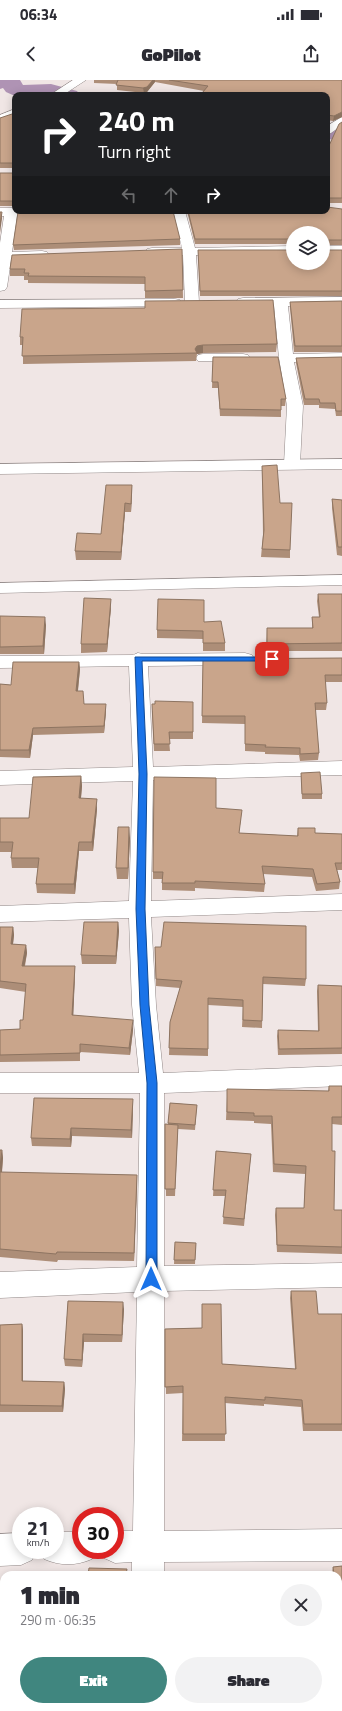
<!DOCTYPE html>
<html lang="en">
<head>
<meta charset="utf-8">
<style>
	:root { --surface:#fff; --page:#f2f2f3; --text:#2b2b33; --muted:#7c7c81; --accent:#40867f }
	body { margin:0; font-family:"Titillium Web",sans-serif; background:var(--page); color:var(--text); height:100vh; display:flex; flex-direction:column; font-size:15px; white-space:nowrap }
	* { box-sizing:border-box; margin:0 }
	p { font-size:13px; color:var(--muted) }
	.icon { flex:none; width:22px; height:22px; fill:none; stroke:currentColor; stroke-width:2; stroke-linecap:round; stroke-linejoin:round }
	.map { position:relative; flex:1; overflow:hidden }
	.details { position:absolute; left:0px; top:1491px; width:342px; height:140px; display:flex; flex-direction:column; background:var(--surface); border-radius:12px 12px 0 0; box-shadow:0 2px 10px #0003 }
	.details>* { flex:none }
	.banner { position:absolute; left:12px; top:12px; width:318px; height:122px; border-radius:8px; box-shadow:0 2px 10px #0003; background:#202124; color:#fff; overflow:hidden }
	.buttons { position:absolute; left:286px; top:146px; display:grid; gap:8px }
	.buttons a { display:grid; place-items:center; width:44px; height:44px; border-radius:50%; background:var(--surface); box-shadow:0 2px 10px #0003; font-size:20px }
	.speed { position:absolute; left:12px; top:1427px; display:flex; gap:8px; font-size:20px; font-weight:700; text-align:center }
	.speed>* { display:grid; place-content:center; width:52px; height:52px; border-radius:50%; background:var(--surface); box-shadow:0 2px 10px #0003; line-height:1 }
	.speed small { font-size:10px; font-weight:400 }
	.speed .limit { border:6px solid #d22; background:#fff; color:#111 }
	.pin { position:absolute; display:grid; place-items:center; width:34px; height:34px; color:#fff; margin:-17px; border-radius:8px; box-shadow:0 2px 6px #0006 }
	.me { position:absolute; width:44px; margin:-22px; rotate:0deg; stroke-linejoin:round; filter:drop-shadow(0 0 3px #0008) }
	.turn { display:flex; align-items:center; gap:14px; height:84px; padding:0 20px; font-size:18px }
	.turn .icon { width:52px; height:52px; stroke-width:2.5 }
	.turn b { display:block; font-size:28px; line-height:34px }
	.lanes { display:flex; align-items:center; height:38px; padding:0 20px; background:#0003; justify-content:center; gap:20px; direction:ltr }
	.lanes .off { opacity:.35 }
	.round { display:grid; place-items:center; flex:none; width:42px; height:42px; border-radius:21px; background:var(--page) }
	.head { display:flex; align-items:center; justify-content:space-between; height:68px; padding:0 20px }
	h1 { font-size:24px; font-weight:800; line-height:30px }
	.cta { display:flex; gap:8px; margin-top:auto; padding:8px 20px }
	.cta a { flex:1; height:46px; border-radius:24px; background:var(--accent); color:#fff; font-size:16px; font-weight:800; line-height:46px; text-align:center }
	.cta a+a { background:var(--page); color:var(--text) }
	.status { display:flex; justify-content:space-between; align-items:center; height:28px; padding:0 20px; background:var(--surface); direction:ltr }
	.status svg { height:11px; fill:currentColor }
	header { display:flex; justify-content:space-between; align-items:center; height:52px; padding:0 20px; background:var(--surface); font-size:18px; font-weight:800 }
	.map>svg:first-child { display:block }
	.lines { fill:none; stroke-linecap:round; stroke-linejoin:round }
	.river { fill:#af93b4; fill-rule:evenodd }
	.street-casing { stroke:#918887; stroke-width:1 }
	.secondary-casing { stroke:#918887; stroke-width:1 }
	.street { fill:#fff; fill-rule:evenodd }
	.secondary { fill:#fff; fill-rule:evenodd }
	.wall { fill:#ad8e78 }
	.shaded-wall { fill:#8d7461 }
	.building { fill:#c9a58b; stroke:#8d7461 }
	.route { fill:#1a73e8; stroke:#114b97 }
</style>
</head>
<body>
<div class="status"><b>06:34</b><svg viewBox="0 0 49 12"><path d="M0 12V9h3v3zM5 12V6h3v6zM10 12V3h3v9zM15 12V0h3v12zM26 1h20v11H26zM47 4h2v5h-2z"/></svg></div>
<header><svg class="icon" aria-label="back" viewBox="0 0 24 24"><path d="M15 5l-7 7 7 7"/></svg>GoPilot<svg class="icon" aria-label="share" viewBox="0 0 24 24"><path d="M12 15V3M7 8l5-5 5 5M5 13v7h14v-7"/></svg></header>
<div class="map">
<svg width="342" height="1631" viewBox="0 0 342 1631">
	<rect width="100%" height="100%" fill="#f0e6e5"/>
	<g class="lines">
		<path class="river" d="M0,0H20L23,5L51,4L77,11L80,15H15V16L6,12L3,8L0,9Z
			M327,47L342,48V60L327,59Z"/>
		<g class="street-casing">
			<path id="street" d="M73,0H86L63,15H50Z
				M15,29V36L0,42V35Z
				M342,37V45L331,53L327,54V46Z
				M0,128H15V131H102L100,134L96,135L17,136L12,172L42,171L47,172L49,175L47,178L42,179L11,180L7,207L5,210L0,211V163L4,136H0Z
				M173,131H185L195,168L293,166V174L196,175L199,222L197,225L192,226L187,225L185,222L183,175L152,176L147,175L146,172L147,169L152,168H182Z
				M323,166H342V174H323Z
				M342,217V225L288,226L293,274L342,273V281L294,282L303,326L300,384L298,387L292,389L286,387L284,384L287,326L279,278L274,226H243L238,225L236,222L238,219L243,218Z
				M175,219L180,220L182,223L180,226L0,228V220Z
				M203,274H243L248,275L250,278L248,281L243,282L198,281L196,278L198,275Z
				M342,495V505L0,513V503Z
				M138,573L143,574L245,573L252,575L254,579L252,583L245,585L148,586L153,687L342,681V695L153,700L151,821L342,814V830L151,837L156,925L163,993L342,986V1006L164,1013V1186L342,1183V1207L164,1211V1451L342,1449V1481L164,1482V1495H132V1482L115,1483L104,1478L101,1470H115V1451H133L137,1212L0,1218V1192L137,1187L140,1013H0V993H139L132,925L129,838L0,842V826L129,821L133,701L0,705V691L133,687L129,586L0,588V576L133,575Z
				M55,1452H81V1470H96L92,1479C76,1486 60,1486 44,1479L40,1470H55Z
				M21,1453V1470H36L32,1480L21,1485L0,1486V1454Z
				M134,1627H168V1631H134Z"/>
		</g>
		<g class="secondary-casing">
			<path id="secondary" d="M342,379V389L0,394V384Z"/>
		</g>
		<use href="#street" class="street"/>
		<use href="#secondary" class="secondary"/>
	</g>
	<path class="wall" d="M94,0H342V37L333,41L327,40V15H202V13L204,11L155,2L147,12L144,13L117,10V4L94,3Z
		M15,34V88H0V38Z
		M342,42V123H327V70Z
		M0,93H15V126H0Z
		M342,129V165H323V153H293V164H195L187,131H327Z
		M96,131L180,159V165L14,170L13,165Z
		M182,169L183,218H145V204L28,203V200H24V196H10V189Z
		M198,170H342V216H200Z
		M342,221V272H294L290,227V222Z
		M20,257L277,264L276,272L203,273L197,274L196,281L23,284V265H20Z
		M213,277L286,319L285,326H281V337L220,336L218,308H212Z
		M342,277V336H336L335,329L319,328V325H304L296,283V278Z
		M262,386L280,423L290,470V478L261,477L263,455Z
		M132,405V414L131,432H125L121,480H76L75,471L101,454Z
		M332,419L342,420V476L337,475L332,428Z
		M318,514H342V571H266L267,548H312V537H319L317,521Z
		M111,527L107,572L81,573V564Z
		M0,536L46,545L44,574H0Z
		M204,542L225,563V571H203V559L157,558V550Z
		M342,578V602H325L327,623L326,630H315L319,673L318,680L300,681L299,675L265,674V672L245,671V644L202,643L203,579Z
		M79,582L80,589L78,611L84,624L106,631L104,653L33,655L30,678L0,677V604L11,605Z
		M193,622V659H169L170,671H154L152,631Z
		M301,693L322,714V719H302L301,698Z
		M81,696L82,706L81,718L97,729L93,771H79L75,814L37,813L36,804L38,788H12L11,778L12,772H0V738H29Z
		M216,728L241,738L239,753L297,756L298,748L315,753L342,754V790H337L340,802L339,809L316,811L312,797L263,794L265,804L264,812L195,808V811L162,810V799H153V792Z
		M130,758L128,799H117L116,788Z
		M118,842L119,851L116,884H82L81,875Z
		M0,847H13L14,855L13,864L26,865L27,873L25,886H75V894L73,935L133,950L130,975L80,972V981L0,982V950L20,949L23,940L26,912L0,908Z
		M155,867L306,899L305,906L263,904L262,948L242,947L243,927L208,925V976L169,975L170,942L180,908L156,906Z
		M318,905L342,906V974L278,975L277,956L278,950L318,951L317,911Z
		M329,1006H342V1045L332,1044V1071L334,1130H342V1174L277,1172L275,1135L276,1128H304L305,1094L273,1092L271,1044L254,1043V1041L226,1040L227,1017L328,1011Z
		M170,1023L197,1025L195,1050L178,1049L175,1116H166L165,1044H168Z
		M133,1027L132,1058L72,1056L71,1067L32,1066L31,1058Z
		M0,1070H2L3,1078L2,1093L137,1095V1103L134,1181L58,1180L57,1182L0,1177Z
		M216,1071L251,1074L244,1146L223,1144L225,1116H213Z
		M175,1162L196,1163L195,1184H174Z
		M291,1211L318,1234H342V1351H303L301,1327L264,1324V1326L225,1323V1361H182L183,1313L166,1314L165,1249L202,1248V1224L222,1284L295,1289L290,1218Z
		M68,1221L124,1229L122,1262H84L82,1287L65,1286L64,1279Z
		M22,1244L23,1251V1301L64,1302L65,1309L63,1332H0V1245Z
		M342,1486V1537H338V1495H332V1493L333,1487Z
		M334,1627H338L342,1631H334Z"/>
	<path class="shaded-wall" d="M153,0H155V2L147,12L144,13L143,8Z
		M342,32V37L333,41L334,36Z
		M2,132V138L0,153V145Z
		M203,265V273L197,274L195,269L197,266Z
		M132,405V414L131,432V424Z
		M125,423V432L121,480V472Z
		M111,519V527L107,572V564Z
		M45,537L46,545L44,574L43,566Z
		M79,582L80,589L77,618L76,611Z
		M106,624V631L104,653V646Z
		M33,648V655L30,678L29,670Z
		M81,696L82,706L80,728L79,718Z
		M97,719V729L93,771L92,762Z
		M129,747L130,758L128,799V788Z
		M79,762V771L75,814L74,804Z
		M118,842L119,851L116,884V876Z
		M13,847L14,855L12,872L11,864Z
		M26,865L27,873L23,893L22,886Z
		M75,886V894L73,943L72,935Z
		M133,942V950L130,975L129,968Z
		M133,1019V1027L132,1058L131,1050Z
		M71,1048L72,1056L71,1067L70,1059Z
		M2,1070L3,1078L1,1101L0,1087Z
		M137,1095V1103L134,1181V1173Z
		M123,1222L124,1229L122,1262V1255Z
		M22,1244L23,1251V1308L22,1301Z
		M83,1254L84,1262L82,1287V1280Z
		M64,1302L65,1309L63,1332L62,1326Z"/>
	<path class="building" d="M118,0H153L147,7L143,8L116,5Z
		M169,0H342V32L334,36L327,35V15H226L202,13L208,6Z
		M12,34H15V83H0V38Z
		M342,42V118H327V70L339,44Z
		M0,93H15V122V121H0Z
		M327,127L342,129V160H323V153H293V159H195L188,131H327Z
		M96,131H173L180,159L13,165L18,132Z
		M0,132H2L0,145Z
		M182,169L183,210L145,211V197L28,196L29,193H24L25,189H10L12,175Z
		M198,170H293V183H323V170H342V211H200Z
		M273,220L277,264L203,265L197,266L195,269L197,273L22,276L23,257H20L22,229L145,228V221Z
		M342,221V266H295L290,222Z
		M213,277H278L286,319H281V330L220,329L218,302H212Z
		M342,277V331H336L335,323H320L319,319H305L296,278Z
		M277,385L280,423H292L290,470L262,469L264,450L262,386Z
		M106,405H132L131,424L125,423L121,472L75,471L77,453L101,454Z
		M332,419L342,420V467H338Z
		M318,514H342V563L267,564V548H313L312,537H320Z
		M84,518L111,519L107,564H81Z
		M158,519L204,520V542L221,541L225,563H203V551L157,550Z
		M0,536L45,537L43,566L0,567Z
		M342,578V595H325L327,623H315L319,673L300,674V668L265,667L266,665L245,664V636H202L203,579Z
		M13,582H79L76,611H83L84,624H106L104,646L33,648L29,670H0V604L11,605Z
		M155,621L193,622V652H169L170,664H154L152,624H155Z
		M320,692L322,714H302L301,693Z
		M81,696L79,718L97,719L92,762H79L74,804H36L39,778H11L13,762H0V738H29L33,697Z
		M154,697L216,698V728L242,730L239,753L298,756V748H315V753L342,754V783H335L340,802L317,804L313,789L262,786L265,804L195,801V803H162L163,792H153Z
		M118,747H129L128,788H116Z
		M84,842H118L116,876L81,875Z
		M164,842L306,846V899L263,897L262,941L243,940V920L208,918V969L169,968L170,942L182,901L156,899L155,867H161Z
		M0,847H13L11,864L26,865L22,886H75L72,935L133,940L129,968L80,964V973L0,975V950L20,949V940H23L26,904L0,901Z
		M318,905L342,906V968L279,969L278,950L319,951Z
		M329,1006H342V1037H332V1071H335L334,1130H342V1167L277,1165L276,1128H304L306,1086L274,1084L272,1036H254V1033L227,1032V1009L329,1011Z
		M34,1018L133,1019L131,1050L71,1048L70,1059L31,1058Z
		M170,1023L197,1025L195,1045L168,1043Z
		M165,1044L178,1045L175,1109H165Z
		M0,1070H2L0,1087Z
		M216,1071L251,1074L244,1139L223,1137L226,1110H213Z
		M0,1092L137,1095L134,1173L57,1172L56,1174L0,1169Z
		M175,1162L196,1163L195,1180H174Z
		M291,1211H316L318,1234H342V1344H304L302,1320L265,1317V1320L225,1317L226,1354H183V1306L165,1307V1249L202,1248V1224H221L222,1284L296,1289Z
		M68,1221L123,1222L122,1255L83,1254L82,1280L64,1279Z
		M22,1244V1301L64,1302L62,1326L0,1325V1245Z
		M342,1486V1531H338V1495H334L333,1487Z
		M89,1488L127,1489L126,1495H88Z
		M44,1494V1495H27Z
		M338,1615H342V1631H336V1627H338Z
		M0,1622H4V1627H52V1631H0Z
		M167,1627H256V1631H167Z"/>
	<path class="route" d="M135,577H272L276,579L272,581H142L147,694L145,829L149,925L157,1003V1199L155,1202L151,1204L147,1202L146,1199L147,1003L140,925L136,829L139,694Z"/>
</svg>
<div class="buttons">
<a><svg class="icon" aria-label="layers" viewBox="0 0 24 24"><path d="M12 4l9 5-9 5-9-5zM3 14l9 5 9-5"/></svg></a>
</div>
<div class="speed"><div>21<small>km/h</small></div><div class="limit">30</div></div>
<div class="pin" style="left:272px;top:579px;background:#d93025"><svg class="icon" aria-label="arrive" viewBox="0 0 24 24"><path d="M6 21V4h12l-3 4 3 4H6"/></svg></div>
<svg class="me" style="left:151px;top:1199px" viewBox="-20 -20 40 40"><path d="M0-17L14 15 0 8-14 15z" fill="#1a73e8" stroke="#fff" stroke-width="4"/></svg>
<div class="banner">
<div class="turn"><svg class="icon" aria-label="right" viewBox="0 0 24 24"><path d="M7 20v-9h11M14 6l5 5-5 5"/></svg><div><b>240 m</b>Turn right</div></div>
<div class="lanes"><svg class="icon off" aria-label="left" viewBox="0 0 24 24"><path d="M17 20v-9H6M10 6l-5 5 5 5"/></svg><svg class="icon off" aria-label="ahead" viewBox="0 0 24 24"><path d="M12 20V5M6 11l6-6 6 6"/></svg><svg class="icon" aria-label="right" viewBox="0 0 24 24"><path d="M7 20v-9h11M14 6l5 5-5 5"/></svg></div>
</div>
<section class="details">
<div class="head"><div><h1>1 min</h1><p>290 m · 06:35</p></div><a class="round"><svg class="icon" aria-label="close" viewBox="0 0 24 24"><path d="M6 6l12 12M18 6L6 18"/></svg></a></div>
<div class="cta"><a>Exit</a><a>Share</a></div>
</section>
</div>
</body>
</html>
